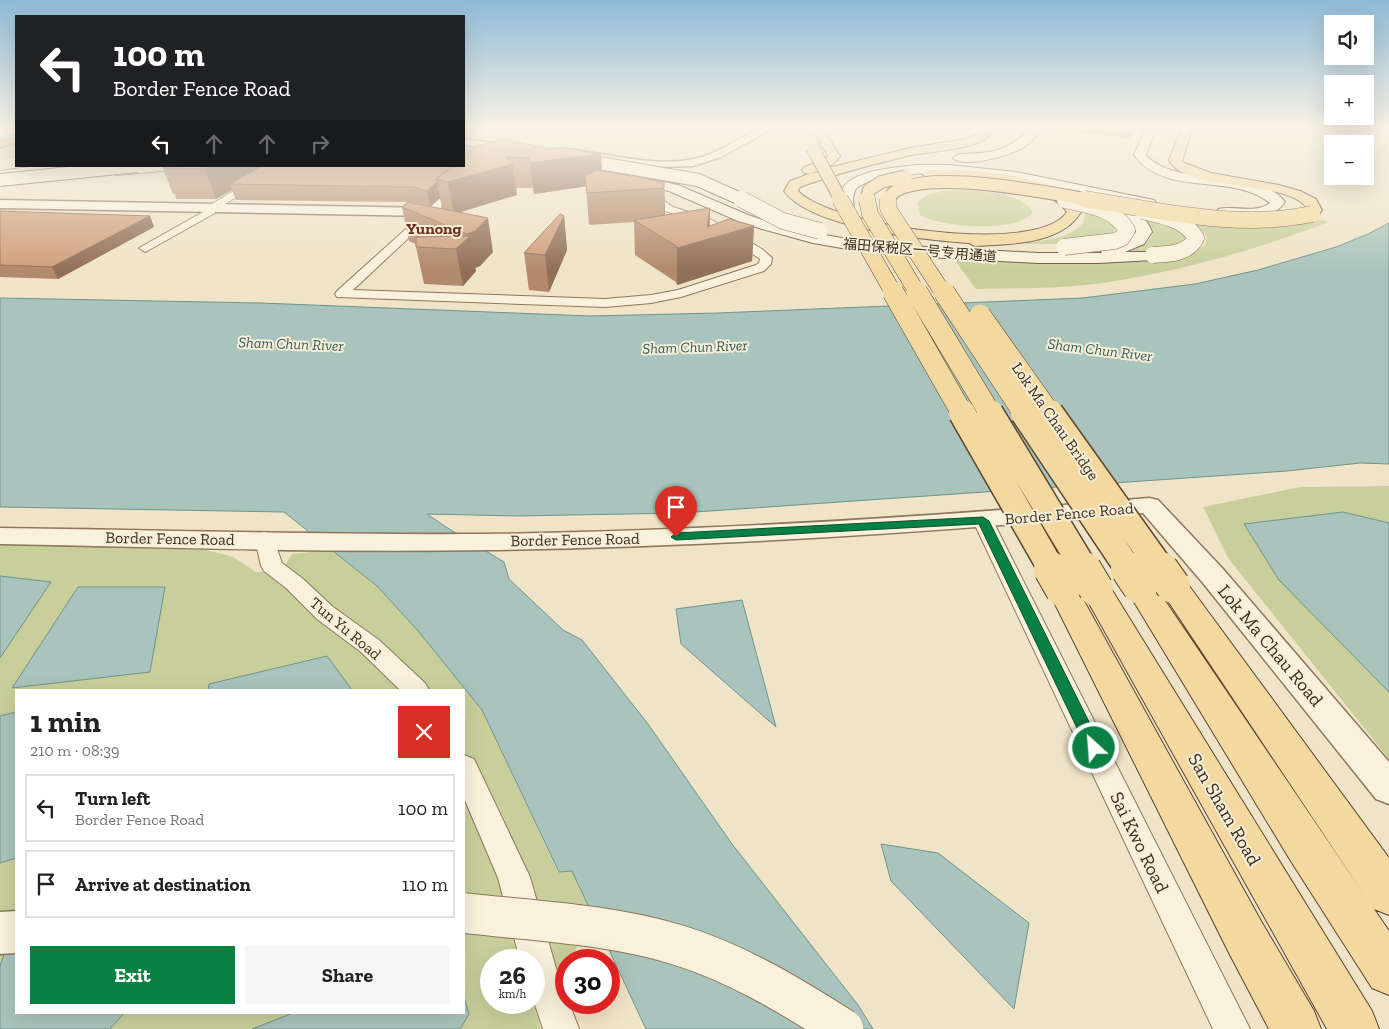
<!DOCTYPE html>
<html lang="en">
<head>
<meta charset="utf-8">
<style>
	:root { --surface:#fff; --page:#f6f6f6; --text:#222; --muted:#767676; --line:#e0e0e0; --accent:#0b8043 }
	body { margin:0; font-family:"Zilla Slab","Noto Sans SC",serif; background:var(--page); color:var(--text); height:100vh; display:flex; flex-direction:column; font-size:19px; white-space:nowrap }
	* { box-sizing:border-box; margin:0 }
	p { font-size:16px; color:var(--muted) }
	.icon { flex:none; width:28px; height:28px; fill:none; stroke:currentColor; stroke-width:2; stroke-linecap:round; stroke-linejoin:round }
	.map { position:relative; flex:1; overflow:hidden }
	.side { position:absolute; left:15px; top:689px; width:450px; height:325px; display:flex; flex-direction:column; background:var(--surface); border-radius:0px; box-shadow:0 5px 20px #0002 }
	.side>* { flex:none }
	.hud { position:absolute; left:15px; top:15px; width:450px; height:152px; border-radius:0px; box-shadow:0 5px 20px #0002; background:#202124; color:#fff; overflow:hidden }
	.tools { position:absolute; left:1324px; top:15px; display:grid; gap:10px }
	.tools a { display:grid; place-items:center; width:50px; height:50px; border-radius:0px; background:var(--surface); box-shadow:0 5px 20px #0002; font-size:25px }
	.speed { position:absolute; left:480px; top:949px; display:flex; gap:10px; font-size:25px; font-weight:700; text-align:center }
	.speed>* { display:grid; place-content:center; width:65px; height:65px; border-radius:50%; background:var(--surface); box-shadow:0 5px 20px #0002; line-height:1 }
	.speed small { font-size:12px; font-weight:400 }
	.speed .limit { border:8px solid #d22; background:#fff; color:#111 }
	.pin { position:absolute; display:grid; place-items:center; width:42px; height:42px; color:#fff; margin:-51px -21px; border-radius:50% 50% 50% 0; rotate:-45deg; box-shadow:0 0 5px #0007 }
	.pin .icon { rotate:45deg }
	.me { position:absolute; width:55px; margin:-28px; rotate:334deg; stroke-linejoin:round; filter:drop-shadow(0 0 4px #0008) }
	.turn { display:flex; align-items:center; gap:18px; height:105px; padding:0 15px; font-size:22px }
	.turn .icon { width:65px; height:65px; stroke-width:2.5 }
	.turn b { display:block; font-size:35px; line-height:42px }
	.lanes { display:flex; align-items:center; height:48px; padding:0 15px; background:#0003; justify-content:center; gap:25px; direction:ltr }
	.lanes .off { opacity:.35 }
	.round { display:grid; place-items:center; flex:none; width:52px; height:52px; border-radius:0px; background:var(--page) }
	.summary { display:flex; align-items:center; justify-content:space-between; height:85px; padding:0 15px }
	h1 { font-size:30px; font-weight:800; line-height:38px }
	.primary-button { display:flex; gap:10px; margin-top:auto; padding:10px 15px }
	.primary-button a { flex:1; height:58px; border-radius:0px; background:var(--accent); color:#fff; font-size:20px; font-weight:800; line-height:58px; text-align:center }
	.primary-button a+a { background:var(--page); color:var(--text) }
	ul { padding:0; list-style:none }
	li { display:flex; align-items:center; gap:15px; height:68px; margin:0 10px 8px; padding:0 5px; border:2px solid var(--line); border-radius:0px }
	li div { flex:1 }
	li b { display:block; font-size:19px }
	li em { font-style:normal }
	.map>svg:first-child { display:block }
	.green { fill:#c9cf9b; fill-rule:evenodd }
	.water { fill:#a9c4bc; stroke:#6f938a }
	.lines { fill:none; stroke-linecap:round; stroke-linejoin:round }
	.primary-tunnel { stroke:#ccc0a6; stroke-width:12; stroke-dasharray:12 6; stroke-linecap:butt }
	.minor-casing { stroke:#8d765c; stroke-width:2 }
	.tertiary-casing { stroke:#8d765c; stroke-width:3 }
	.secondary-casing { stroke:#6f573f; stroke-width:2 }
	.primary-casing { stroke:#5b4430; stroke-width:2 }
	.motorway-casing { stroke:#5b4430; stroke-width:2 }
	.minor { fill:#faf1dc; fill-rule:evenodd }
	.tertiary { fill:#faf1dc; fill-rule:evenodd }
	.secondary { fill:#faf1dc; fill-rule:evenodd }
	.primary { fill:#f3d9a0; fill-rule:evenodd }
	.motorway { fill:#e0a458; fill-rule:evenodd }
	.tertiary-bridge-casing { stroke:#8d765c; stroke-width:42; stroke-linecap:butt }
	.secondary-bridge-far1-casing { stroke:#6f573f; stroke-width:14; stroke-linecap:butt }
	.secondary-bridge-casing { stroke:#6f573f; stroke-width:17; stroke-linecap:butt }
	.primary-bridge-far4-casing { stroke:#5b4430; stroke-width:14; stroke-linecap:butt }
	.primary-bridge-far3-casing { stroke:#5b4430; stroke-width:17; stroke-linecap:butt }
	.primary-bridge-far2-casing { stroke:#5b4430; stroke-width:22; stroke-linecap:butt }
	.primary-bridge-far1-casing { stroke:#5b4430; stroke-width:29; stroke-linecap:butt }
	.primary-bridge-casing { stroke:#5b4430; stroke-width:36; stroke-linecap:butt }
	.tertiary-bridge { stroke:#faf1dc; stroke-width:40 }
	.secondary-bridge-far1 { stroke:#faf1dc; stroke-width:12 }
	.secondary-bridge { stroke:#faf1dc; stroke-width:16 }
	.primary-bridge-far4 { stroke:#f3d9a0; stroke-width:12 }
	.primary-bridge-far3 { stroke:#f3d9a0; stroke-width:16 }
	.primary-bridge-far2 { stroke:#f3d9a0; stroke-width:21 }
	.primary-bridge-far1 { stroke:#f3d9a0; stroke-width:26 }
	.primary-bridge { stroke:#f3d9a0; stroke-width:34 }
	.wall { fill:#b2896c; fill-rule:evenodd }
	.shaded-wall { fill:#916f58 }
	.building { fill:#cf9f7d; stroke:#916f58 }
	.route { fill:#0b8043; stroke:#07532c }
	.labels { text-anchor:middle; stroke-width:4; stroke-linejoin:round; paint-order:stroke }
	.far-street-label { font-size:14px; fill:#3d2e20; stroke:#f7eed8 }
	.far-water-label { font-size:15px; font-style:italic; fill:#2f5d5a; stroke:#f7eed8 }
	.far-quarter-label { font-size:16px; font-weight:bold; fill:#6b2e1e; stroke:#f7eed8 }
	.street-label { font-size:16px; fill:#3d2e20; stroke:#f7eed8 }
	.near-street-label { font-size:19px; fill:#3d2e20; stroke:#f7eed8 }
</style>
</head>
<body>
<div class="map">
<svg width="1389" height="1029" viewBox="0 0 1389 1029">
	<rect width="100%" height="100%" fill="#f0e4c8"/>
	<path class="green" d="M16,143V158L0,161V145Z
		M942,191C968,189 1017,189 1033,212C1020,234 939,227 920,215L917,202L927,195Z
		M1085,212L1105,216L1116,228L1111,235L1064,244H1008C1027,242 1088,241 1085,212Z
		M1140,213L1183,232L1185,237C1179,255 1128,253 1111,253C1127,250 1147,250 1153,233Z
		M1324,220L1328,222C1260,249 1181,271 1109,282C1065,289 1020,288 976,289L953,258L1191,253L1205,245L1207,237L1198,227L1190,223L1284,224Z
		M1389,486V759L1228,558L1203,507L1300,487Z
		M0,542L192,546L233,557L256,572H280L292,554L332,550L377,586L419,632L482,710L558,872L572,871L591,912L574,954L569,960H566V963L545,986L534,965V960L507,920L519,960H491V1002L533,1003L541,1029H0ZM16,690H464V1012H16Z"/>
	<path class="water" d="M1389,223V464L1360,463L1287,471L681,513L516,516L427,514L446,527L504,562L509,579L563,630L582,640L648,724L732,844L858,1005L873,1029H646L572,871L559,872L482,710L419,632L377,586L284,512L0,507V298L261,303L590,316L718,313L1083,298L1195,284L1258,270L1336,247L1368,234Z
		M1343,512L1389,523V692L1279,580L1244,524Z
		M0,576L51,582L0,658Z
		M78,587H165L150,672L12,688Z
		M742,600L776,727L681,644L676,609Z
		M327,656L352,690H208L209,684Z
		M16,712V858L0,863V716Z
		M881,844L938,853L1029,923L1014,1009L891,881Z
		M16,920V1012L124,1013L110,1029H0V966Z
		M464,997L469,1014L460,1029H252L293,1013L464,1012Z"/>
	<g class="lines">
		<path class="primary-tunnel" d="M982,136L992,127"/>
		<g class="minor-casing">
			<path id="minor" d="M37,166H63L59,169L0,177V171Z
				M150,166H188L184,169L116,175L111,172L116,169Z
				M276,166H287L215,210V213L149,250L145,252L139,248L210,208V205Z
				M460,182L465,185L463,187L353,290L605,299L651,295L678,290L756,265L759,263L760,259L754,255L702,223L665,211L642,192L640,190L645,187L673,207L710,219L762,249L772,258L771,264L764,271L681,297L651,303L605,307L337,297L335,294L337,291L457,183Z
				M983,515L990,517L993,521L1250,1029H1213L973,521L976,517Z
				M265,532L272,534L282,563L302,578L333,607L379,640L425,683L429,690H400L361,652L317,619L286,588L264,571L261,566L255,539L258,534Z
				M464,755L474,759L530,877L556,968L566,995V1002H569L579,1029H543L534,1002V960H520L498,878L464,798Z"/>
		</g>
		<g class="tertiary-casing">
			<path id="tertiary" d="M764,127H776L721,157L693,166L658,167L568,155L563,152L568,149C609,154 665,170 705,156C726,148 744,135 764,127Z
				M464,139L516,146L521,149L516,152L464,145Z
				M0,200L430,208L437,212L430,216L0,208Z
				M1149,498L1158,500L1223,569L1389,762V804L1376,799L1203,583L1143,513C925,533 707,547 489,550C326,553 163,547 0,544V528C162,530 324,535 485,534C707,531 928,517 1149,498Z
				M16,911V953L0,954V912Z"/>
		</g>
		<g class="secondary-casing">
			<path id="secondary" d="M1032,127H1043C1038,134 1031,142 1024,147C1013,155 963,169 953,158L959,154C995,153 1006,152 1032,127Z
				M1146,127H1156L1146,155C1176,189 1260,167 1285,202C1272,222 1239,220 1218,215L1216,212L1218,209C1235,205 1255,214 1270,203C1232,172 1165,198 1134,155Z
				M916,165H949L1016,172L1154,200L1156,203L1154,206L1149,207L1110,200C1127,207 1146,213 1152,232L1144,244L1125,252H1159L1161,255L1159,258L1153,260L1098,263H1038L908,256L853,250L813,243L762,229L738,221L669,191L621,181L619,178L626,174L678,185L748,215L772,223L814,233L853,240L908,246L1038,253H1102L1100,250L1102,247L1128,240L1136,232C1132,216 1113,211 1099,205L1097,202L1103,198C1034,183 965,166 894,176C880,178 865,180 855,190L853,198L854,212L852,215H842C839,211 839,205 839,200C839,170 894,168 916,165Z"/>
		</g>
		<g class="primary-casing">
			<path id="primary" d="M801,127C824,124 829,139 840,156C834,166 816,176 804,173L802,170L804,167L826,159L828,156L817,137Z
				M1182,127H1192L1182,162L1211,173L1279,185L1300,191L1316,199L1322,210L1317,217H1307L1305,214L1308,210C1292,178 1185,194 1169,160Z
				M16,128V134L0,138V132Z
				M982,133L986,134L988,136C974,151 927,151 907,156C871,165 835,174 800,187L798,191C830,226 1038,257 1067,212C1041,177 968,178 928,178L922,174L928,170C966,170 1039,172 1069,197C1074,201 1078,207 1081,212C1061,245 1010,244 975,246L969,243C925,240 810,228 784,191L790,181L820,170L910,148L965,139Z
				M1173,576L1184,579L1389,858V915L1374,909L1389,931V995L1372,988L1289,858L1125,587L1129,580L1140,577L1151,580L1363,893L1158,586L1162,579Z
				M1096,578L1107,582L1372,1011L1379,1029H1327L1081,589L1085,582Z
				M1063,579L1074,583L1078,590L1261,921L1314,1011L1321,1029H1269L1229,953L1048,590L1052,583Z"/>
		</g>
		<g class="motorway-casing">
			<path id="motorway" d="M16,138V144L0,147V141Z"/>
		</g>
		<use href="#minor" class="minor"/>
		<use href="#tertiary" class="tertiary"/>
		<use href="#secondary" class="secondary"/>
		<use href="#primary" class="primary"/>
		<use href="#motorway" class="motorway"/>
		<g class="tertiary-bridge-casing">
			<path id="tertiary-bridge" d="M464,913C535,921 609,924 678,945C737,963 791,996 843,1029"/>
		</g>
		<g class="secondary-bridge-far1-casing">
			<path id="secondary-bridge-far1" d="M565,157L698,180L743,200
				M0,180L137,166"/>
		</g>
		<g class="secondary-bridge-casing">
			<path id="secondary-bridge" d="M741,199L783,221L820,231
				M1142,211C1162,216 1185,219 1196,238C1188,254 1169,254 1153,255
				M1064,247L1115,241L1122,238L1127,230C1114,208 1088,205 1065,200"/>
		</g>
		<g class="primary-bridge-far4-casing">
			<path id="primary-bridge-far4" d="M812,147L841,200
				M866,200L869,190L881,182L906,176
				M888,200C903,162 1058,195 1092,200"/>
		</g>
		<g class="primary-bridge-far3-casing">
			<path id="primary-bridge-far3" d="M840,199L894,294
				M867,199L870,214L918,294
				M888,199V208L892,215L944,294
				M1084,199C1158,210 1237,230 1312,214"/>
		</g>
		<g class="primary-bridge-far2-casing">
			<path id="primary-bridge-far2" d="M893,292L963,415
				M917,292L991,415
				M944,292L1025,415
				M980,315L1051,415"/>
		</g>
		<g class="primary-bridge-far1-casing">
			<path id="primary-bridge-far1" d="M962,413L1052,570
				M990,413L1085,570
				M1024,413L1129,570
				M1050,413L1162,570"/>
		</g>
		<g class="primary-bridge-casing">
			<path id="primary-bridge" d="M1051,569L1063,590
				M1084,569L1096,589
				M1128,569L1140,587
				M1161,569L1173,586"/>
		</g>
		<use href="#tertiary-bridge" class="tertiary-bridge"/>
		<use href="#secondary-bridge-far1" class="secondary-bridge-far1"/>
		<use href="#secondary-bridge" class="secondary-bridge"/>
		<use href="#primary-bridge-far4" class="primary-bridge-far4"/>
		<use href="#primary-bridge-far3" class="primary-bridge-far3"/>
		<use href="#primary-bridge-far2" class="primary-bridge-far2"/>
		<use href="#primary-bridge-far1" class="primary-bridge-far1"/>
		<use href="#primary-bridge" class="primary-bridge"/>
	</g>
	<path class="wall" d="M1055,127H1136L1130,138L1054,130Z
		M476,146L602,171L664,182L665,215L710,208V226H754L752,261L677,285L676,282L635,255L634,222L589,225L586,186L534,194L533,188H516L517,195L460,212L493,252L480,266L475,268L476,271L463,286L424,284L416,247V244L409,241L402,207L408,202L236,200L232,190L216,199H176L175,194H173L162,166H464L471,151ZM440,198L442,209L411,202L417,203L430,206Z
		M0,211L150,216L154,227L58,279L0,277Z
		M564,216L567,250L549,292L529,290L524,253Z"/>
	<path class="shaded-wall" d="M1134,127H1136L1130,138L1132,130Z
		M470,149L473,163L513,164L517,195L454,214L448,182Z
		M601,154L603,184L534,194L530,163Z
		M210,166H268L230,184L232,190L216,199L205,169Z
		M437,182L440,198L430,206L427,191Z
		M664,182L665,214L664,220Z
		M710,208L709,239L754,226L752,261L677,285V248L707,227Z
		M150,216L154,227L58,279L52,267Z
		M564,216L567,250L549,292L545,255Z
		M488,218L493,252L480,266L475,268L476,271L463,286L456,249L468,238L467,234Z"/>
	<path class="building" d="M1104,127H1134L1132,130Z
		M504,139L550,149L563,147L601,154L530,163L529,158L505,157L513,164L448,182L436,179L452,166H464V156L476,146Z
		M464,149H470L469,152L464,156Z
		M168,166H210L205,169L165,168Z
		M262,166H452L436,179L437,182L427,191L414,187L230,184Z
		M597,170L664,182V188L587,193L585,176Z
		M408,202L488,218L475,231L467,234L402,207Z
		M710,208L707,227L729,219L754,226L677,248L676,246L634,220Z
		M0,211L150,216L52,267L0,265Z
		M560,214L564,216L545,255L524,253Z
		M470,236L456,249L416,247V237Z"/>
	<linearGradient id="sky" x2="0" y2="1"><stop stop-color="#8fbad6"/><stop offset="0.47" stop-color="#f8f3e6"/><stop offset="1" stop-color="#f8f3e6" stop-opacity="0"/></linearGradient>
	<rect width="1389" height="271" fill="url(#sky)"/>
	<path class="route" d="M983,517L989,521L1100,744L1102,748L1100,753L1094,755L1089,753L979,524L676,540L671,537L676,533Z"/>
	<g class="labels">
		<g class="far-street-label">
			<text transform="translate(920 250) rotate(5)" y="5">福田保税区一号专用通道</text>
		</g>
		<g class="far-water-label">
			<text transform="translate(291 344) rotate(2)" y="5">Sham Chun River</text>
			<text transform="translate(695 347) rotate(-2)" y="5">Sham Chun River</text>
			<text transform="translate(1100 350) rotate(7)" y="5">Sham Chun River</text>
		</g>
		<g class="far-quarter-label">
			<text x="434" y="234">Yunong</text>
		</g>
		<g class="street-label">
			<text transform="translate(1056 421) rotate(55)" y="6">Lok Ma Chau Bridge</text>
			<text transform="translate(1069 513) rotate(-5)" y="6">Border Fence Road</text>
			<text transform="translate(170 538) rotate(1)" y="6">Border Fence Road</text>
			<text transform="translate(575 539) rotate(-1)" y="6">Border Fence Road</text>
			<text transform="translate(346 628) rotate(40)" y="6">Tun Yu Road</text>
		</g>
		<g class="near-street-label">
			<text transform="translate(1271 645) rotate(50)" y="7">Lok Ma Chau Road</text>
			<text transform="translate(1225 809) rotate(60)" y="7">San Sham Road</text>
			<text transform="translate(1140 842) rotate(64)" y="7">Sai Kwo Road</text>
		</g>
	</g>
</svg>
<div class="tools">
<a><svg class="icon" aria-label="sound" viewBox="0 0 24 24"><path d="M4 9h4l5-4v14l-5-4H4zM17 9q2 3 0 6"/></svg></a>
<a>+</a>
<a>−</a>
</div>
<div class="speed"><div>26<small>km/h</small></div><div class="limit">30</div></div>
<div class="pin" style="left:676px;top:537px;background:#d93025"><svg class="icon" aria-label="arrive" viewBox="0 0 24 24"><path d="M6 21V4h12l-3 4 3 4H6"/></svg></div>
<svg class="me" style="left:1094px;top:748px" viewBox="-20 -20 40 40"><circle r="17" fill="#0b8043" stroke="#fff" stroke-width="3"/><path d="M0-11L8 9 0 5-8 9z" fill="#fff"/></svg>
<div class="hud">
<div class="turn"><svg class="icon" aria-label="left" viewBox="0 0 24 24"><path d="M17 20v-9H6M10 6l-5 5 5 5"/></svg><div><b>100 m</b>Border Fence Road</div></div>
<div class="lanes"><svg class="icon" aria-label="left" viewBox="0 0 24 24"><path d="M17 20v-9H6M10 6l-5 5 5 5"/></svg><svg class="icon off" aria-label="ahead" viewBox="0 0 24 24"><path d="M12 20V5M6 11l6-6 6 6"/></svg><svg class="icon off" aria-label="ahead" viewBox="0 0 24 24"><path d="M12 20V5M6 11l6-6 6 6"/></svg><svg class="icon off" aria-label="right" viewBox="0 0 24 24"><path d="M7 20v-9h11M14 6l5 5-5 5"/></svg></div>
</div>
<section class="side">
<div class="summary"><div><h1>1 min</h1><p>210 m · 08:39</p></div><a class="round" style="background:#d93025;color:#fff"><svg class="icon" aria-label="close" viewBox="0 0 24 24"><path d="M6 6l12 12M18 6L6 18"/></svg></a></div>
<ul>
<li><svg class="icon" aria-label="left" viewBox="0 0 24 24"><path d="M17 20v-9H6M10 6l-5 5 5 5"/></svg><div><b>Turn left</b><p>Border Fence Road</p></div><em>100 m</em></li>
<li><svg class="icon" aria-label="arrive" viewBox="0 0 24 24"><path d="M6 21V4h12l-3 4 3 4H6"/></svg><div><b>Arrive at destination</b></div><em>110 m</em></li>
</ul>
<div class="primary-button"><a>Exit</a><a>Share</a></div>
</section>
</div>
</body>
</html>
